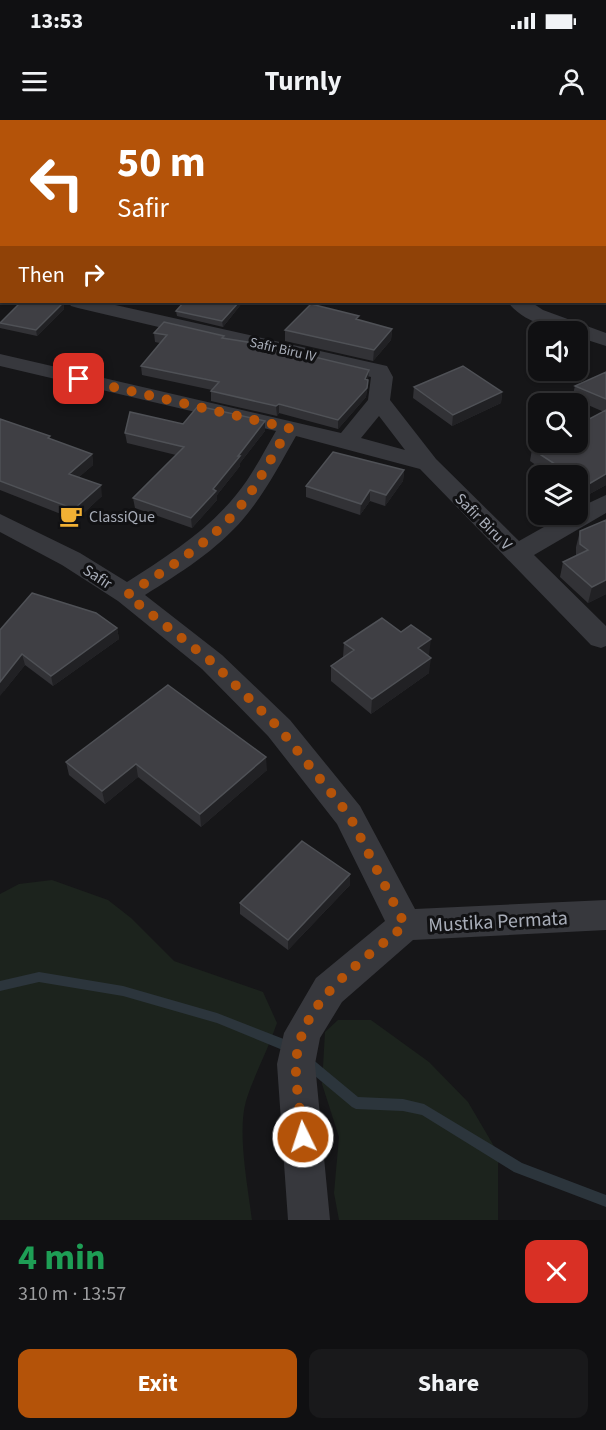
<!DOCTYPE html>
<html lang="en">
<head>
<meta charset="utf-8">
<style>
	:root { --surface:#101012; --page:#19191b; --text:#f1f3f6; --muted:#9c9d9f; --line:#303032; --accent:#b45309 }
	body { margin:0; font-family:"Source Sans 3",sans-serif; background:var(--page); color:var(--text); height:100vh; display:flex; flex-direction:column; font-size:22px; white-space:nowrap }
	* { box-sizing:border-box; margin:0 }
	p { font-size:20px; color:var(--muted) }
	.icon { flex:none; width:33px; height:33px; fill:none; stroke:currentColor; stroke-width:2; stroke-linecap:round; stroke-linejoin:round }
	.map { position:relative; height:1100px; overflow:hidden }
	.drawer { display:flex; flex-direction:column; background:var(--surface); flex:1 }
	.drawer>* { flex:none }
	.top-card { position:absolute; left:0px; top:0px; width:606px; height:183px; box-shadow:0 2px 4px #0004,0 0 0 2px var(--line); background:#b45309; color:#fff; overflow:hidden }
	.fabs { position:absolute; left:528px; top:201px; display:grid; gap:12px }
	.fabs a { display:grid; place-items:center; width:60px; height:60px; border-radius:12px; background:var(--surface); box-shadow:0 2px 4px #0004,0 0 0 2px var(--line); font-size:30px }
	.pin { position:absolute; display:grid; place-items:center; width:51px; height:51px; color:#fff; margin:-26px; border-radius:12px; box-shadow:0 3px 9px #0006 }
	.me { position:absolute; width:66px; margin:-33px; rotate:356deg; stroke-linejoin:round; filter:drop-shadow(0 0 4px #0008) }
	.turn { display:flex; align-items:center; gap:21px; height:126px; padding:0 18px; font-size:27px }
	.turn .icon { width:78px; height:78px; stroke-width:2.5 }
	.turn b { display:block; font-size:42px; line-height:51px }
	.then { display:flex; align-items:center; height:57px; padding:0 18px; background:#0003; gap:12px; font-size:22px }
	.round { display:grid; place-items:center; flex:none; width:63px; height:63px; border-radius:12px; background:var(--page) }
	.head { display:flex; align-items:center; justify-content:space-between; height:102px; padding:0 18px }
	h1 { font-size:36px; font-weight:700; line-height:45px; color:#1e9e55 }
	.cta { display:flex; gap:12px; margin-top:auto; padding:12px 18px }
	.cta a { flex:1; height:69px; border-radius:12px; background:var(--accent); color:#fff; font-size:24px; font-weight:700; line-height:69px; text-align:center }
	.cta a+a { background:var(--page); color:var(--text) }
	.status { display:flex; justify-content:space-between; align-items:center; height:42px; padding:0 30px; background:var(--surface); direction:ltr }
	.status svg { height:16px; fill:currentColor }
	header { display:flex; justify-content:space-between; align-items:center; height:78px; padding:0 18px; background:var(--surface); font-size:27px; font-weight:700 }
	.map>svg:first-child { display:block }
	.green { fill:#1c231d }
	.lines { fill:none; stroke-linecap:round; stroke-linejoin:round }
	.stream { fill:#2c353c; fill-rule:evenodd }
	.minor { fill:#37383d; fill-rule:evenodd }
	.wall { fill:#323236 }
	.shaded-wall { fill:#212124 }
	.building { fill:#3f3f44; stroke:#4f5156; stroke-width:1.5 }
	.route { stroke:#b45309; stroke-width:10; stroke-dasharray:0 18 }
	.labels { text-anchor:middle; stroke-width:6; stroke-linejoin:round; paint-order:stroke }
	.far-street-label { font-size:14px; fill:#a8adb8; stroke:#111113 }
	.poi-label { font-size:16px; fill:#a8adb8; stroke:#111113; text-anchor:start }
	.street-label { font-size:16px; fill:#a8adb8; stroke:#111113 }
	.near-street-label { font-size:20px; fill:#a8adb8; stroke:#111113 }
</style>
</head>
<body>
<div class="status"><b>13:53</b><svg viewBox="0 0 49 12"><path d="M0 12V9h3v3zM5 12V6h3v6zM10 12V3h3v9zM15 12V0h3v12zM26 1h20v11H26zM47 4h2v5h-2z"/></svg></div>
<header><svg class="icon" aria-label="menu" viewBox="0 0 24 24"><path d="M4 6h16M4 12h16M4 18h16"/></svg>Turnly<svg class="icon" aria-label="person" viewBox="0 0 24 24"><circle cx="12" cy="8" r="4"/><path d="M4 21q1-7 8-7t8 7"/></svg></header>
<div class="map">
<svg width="606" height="1100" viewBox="0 0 606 1100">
	<rect width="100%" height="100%" fill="#161618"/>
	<path class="green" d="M52,760L108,780L131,798L174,841L263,872L277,903C268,930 254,955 246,981C237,1012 248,1067 252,1100H0V774L19,764Z
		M338,900H371L429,942L468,982L498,1033V1100H339L334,1073L339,1017L322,964L325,912Z"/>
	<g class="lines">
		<path class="stream" d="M39,852L123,866L217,893L294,923L296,927L294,931L290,933L217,903L123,876L39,862L0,871V861Z
			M307,936L311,938L358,977L403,979L424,984L522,1043L606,1075V1087L514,1052L422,995L403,991L356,989L352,987L303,946L301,942L303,938Z"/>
		<path class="minor" d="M129,0H145V2H129Z
			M344,0H361L343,2Z
			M68,182H102L387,246L393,257L390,280L436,339L519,421L567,394H578V388L606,375V393L534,435L606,506V526L601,528L591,525L420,349L296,316C280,344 265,373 244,398C217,430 180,453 145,475L222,535L290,600L360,686L415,789L606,780V810L413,820L342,882L320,918L315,944L330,1100H288L277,944L284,913L316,858L385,801L337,704L268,616L202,549L118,481L62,445L0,412V394L80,433L127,462C166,437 206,412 236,375C252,356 263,333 276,311L0,246V234L341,313L368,280L371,257L78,188L71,186ZM379,296L405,330L361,318Z
			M508,182H531L543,190L606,213V226L578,217V212C556,212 521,201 508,182Z"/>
	</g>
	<path class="wall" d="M604,34L606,37V142L604,141Z
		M63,182L64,189L37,216L0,208V202Z
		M242,183L223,207L177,196L176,191Z
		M359,200L392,209L391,220L373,241L285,221V210Z
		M154,213L224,216V219L369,250L366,277L338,309L279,293L277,296L211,281V271L212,270L142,255L141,246L160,223L155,222Z
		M606,252V365L584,377L578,373V356H552L530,341L532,329L604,292L572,278L575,266Z
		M414,267L502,272L501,283L452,306L413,278Z
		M0,299L50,316V319L92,334L93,345L79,357L102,376L76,400L0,370Z
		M183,304L265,311L240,343V346L217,375V380L192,408L135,388L133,378L176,335L127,323L125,313Z
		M404,350L403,361L385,386L370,381L360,395L306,377V366Z
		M606,400V474L588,483L560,457L563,442L576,436V427L580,411Z
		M117,508L119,519L53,566L25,545L4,571L0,510Z
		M344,523L429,535H428L429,553L371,594L331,561V546L343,537Z
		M66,642L267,650L201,707L138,657L105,684L69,655Z
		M350,765L288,830L240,794V783Z"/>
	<path class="shaded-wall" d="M322,0H331L329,2H320Z
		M60,182H63L64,189L37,216L36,210Z
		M239,182H242V183L223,207L222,201Z
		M392,209L391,220L373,241L374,230Z
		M369,250L366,277L338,309V300L365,259Z
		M502,272L501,283L452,306L453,295Z
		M279,284V293L277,296L276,286Z
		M265,301V311L240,343V346L217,375V380L192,408L191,398Z
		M92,334L93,345L71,364L69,354Z
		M404,350L403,361L385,386L386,375Z
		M606,354V365L584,377L587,365Z
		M101,365L102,376L76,400L74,389Z
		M370,370V381L360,395L361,384Z
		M606,460V474L588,483L592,467Z
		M117,508L119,519L53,566L51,556Z
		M431,519L429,535L416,543L418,528Z
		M22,534L25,545L0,576V562Z
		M431,538L429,553L371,594L372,579Z
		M266,637L267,650L201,707L200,694Z
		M136,644L138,657L105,684L102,671Z
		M350,754V765L288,830V820Z"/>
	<path class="building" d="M193,0H322L320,2H191Z
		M419,0H606V23L604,24V2H417Z
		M604,34L606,37V131L604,130Z
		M21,182H60H59L63,183L36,210L0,203Z
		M184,182H239L222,201L176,191Z
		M311,184L359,196L356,199L392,209L374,230L285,210Z
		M164,202L224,216L222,218L260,224L369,250L365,259L368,260L367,268L338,300L279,284L276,286L211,271L219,262L141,246L167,215L154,213Z
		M463,246L502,272L453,295L414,267Z
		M606,252V279L575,266Z
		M198,286L265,301L238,336H240L213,369L216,371L191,398L133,378L184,327L125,313L130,292L183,304Z
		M606,290V354L587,365L578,359V356H573L532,329L544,322H578V305Z
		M0,299L50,316L48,318L92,334L69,354L101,365L74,389L0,361Z
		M333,332L404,350L386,375L370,370L361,384L306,366Z
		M606,400V460L592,467L563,442L588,430L580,424V411Z
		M32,473L96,493L117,508L51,556L22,534L0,562V510Z
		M382,498L401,512L411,505L431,519L418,528L431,538L372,579L331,546L354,530L344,523Z
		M168,565L266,637L200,694L136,644L102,671L66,642Z
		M302,721L350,754L288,820L240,783Z"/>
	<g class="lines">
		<path class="route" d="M79,259L289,308C275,331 262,357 246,379C215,421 169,447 127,475L212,542L279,608L349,695L405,805C361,843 300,880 296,943C295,964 301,995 303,1017"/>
	</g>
	<defs>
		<g id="cafe-bare" transform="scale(1.8)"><path d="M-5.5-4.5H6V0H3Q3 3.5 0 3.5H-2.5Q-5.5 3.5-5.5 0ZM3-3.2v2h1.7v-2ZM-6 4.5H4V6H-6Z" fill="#f2b134" stroke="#111113" stroke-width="2.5" paint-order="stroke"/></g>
	</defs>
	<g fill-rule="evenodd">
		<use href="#cafe-bare" x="71" y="396"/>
	</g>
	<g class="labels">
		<g class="far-street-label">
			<text transform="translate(283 229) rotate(13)" y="5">Safir Biru IV</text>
		</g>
		<g class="poi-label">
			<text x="89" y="402">ClassiQue</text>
		</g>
		<g class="street-label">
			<text transform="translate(484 401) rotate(45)" y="6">Safir Biru V</text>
			<text transform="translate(98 456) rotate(33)" y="6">Safir</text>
		</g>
		<g class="near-street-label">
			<text transform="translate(498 801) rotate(-3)" y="7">Mustika Permata</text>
		</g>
	</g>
</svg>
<div class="fabs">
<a><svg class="icon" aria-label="sound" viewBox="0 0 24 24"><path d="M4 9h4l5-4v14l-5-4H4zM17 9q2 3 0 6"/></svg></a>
<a><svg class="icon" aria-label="search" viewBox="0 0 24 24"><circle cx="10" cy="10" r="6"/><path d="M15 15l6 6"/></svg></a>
<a><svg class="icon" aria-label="layers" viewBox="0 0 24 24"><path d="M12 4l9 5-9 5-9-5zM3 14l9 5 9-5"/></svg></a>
</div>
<div class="pin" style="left:79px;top:259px;background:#d93025"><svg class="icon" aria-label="arrive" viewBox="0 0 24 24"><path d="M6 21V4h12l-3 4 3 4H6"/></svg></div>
<svg class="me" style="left:303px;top:1017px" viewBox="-20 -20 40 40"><circle r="17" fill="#b45309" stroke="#fff" stroke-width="3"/><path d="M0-11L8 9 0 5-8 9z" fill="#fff"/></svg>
<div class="top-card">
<div class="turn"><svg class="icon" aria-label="left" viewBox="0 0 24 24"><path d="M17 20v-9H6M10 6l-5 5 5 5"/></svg><div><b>50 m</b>Safir</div></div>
<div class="then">Then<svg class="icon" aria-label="right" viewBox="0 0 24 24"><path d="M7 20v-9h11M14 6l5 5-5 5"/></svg></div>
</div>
</div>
<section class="drawer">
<div class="head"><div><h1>4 min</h1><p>310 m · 13:57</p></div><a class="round" style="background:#d93025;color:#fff"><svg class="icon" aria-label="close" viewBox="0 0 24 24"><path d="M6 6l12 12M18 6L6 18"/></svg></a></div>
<div class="cta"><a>Exit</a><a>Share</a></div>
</section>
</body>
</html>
